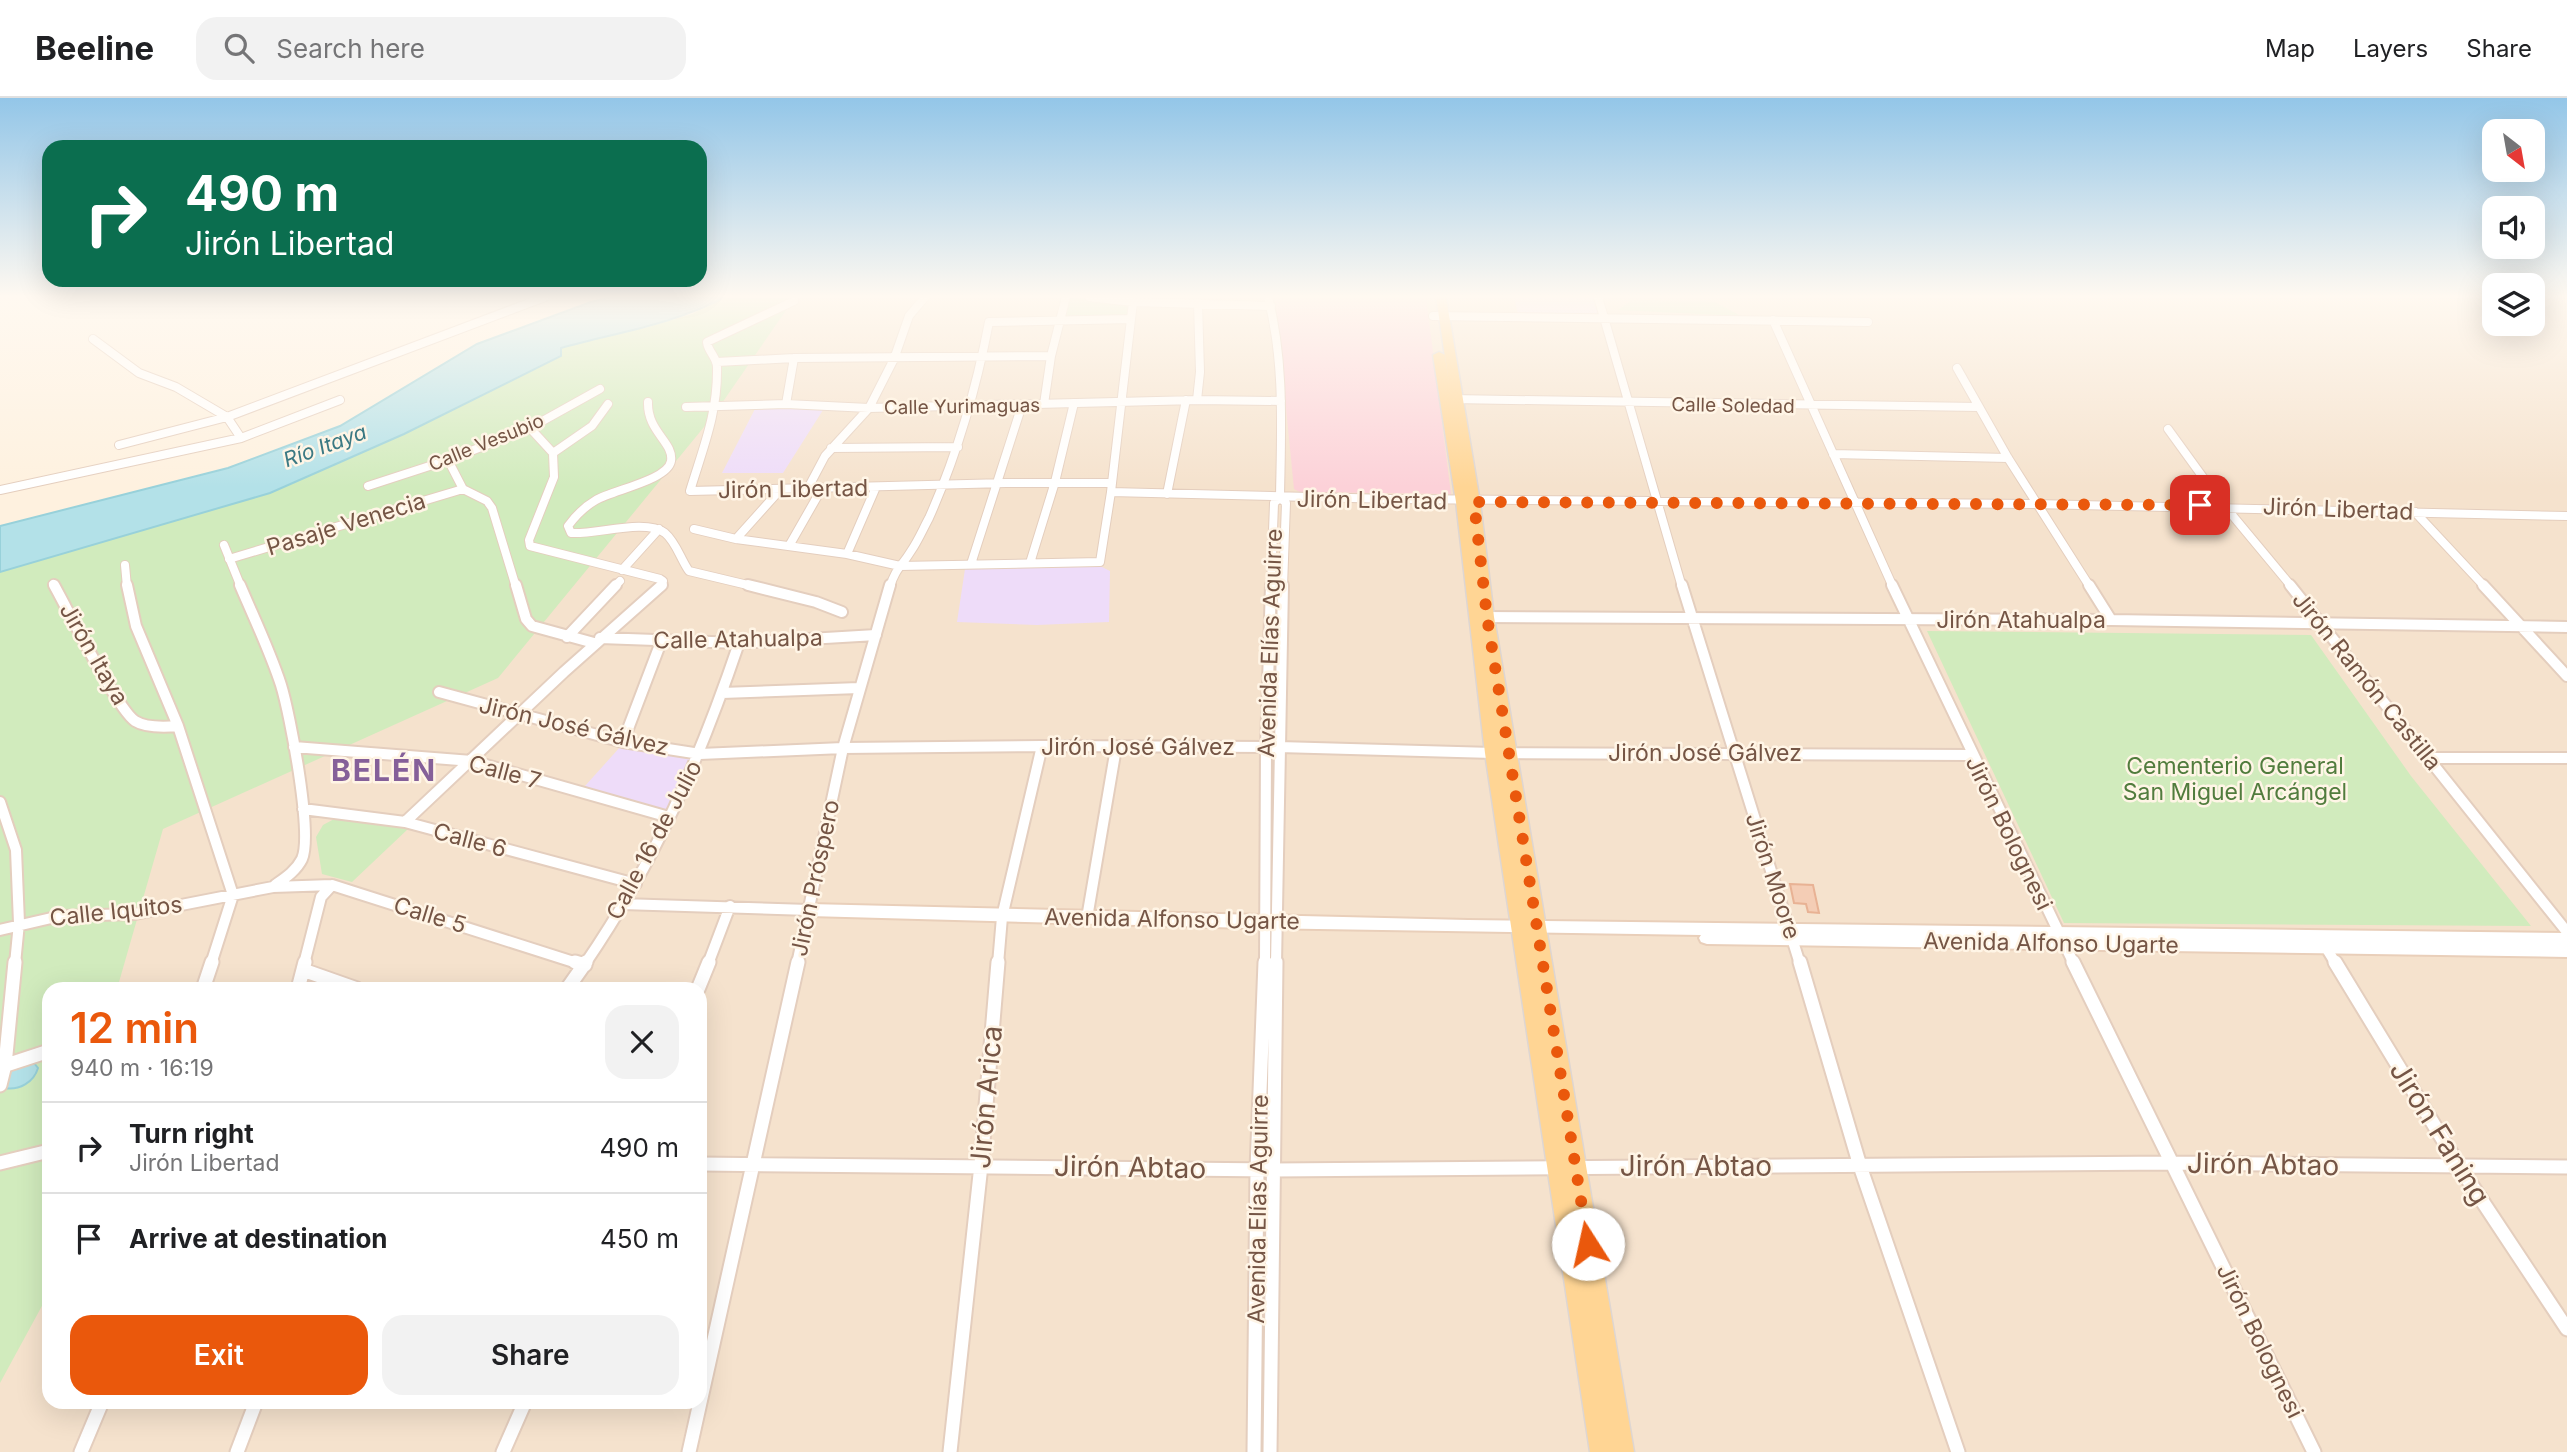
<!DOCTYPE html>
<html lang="en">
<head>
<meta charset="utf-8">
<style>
	:root { --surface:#fff; --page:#f2f2f2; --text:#202124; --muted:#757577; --line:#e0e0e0; --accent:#ea580c }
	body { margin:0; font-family:Inter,sans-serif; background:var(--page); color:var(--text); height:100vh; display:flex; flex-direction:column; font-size:26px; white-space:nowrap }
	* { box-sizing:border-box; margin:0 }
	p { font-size:23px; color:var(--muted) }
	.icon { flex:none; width:38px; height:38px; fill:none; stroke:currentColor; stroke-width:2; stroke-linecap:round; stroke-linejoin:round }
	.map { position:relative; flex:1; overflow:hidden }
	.drawer { position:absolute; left:42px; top:884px; width:665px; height:427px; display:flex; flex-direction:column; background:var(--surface); border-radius:21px; box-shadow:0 7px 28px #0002 }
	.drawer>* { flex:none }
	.top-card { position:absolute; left:42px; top:42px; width:665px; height:147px; border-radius:21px; box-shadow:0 7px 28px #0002; background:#0b6e4f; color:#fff; overflow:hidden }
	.needle { width:46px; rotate:149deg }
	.tools { position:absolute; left:2482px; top:21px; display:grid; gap:14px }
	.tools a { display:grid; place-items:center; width:63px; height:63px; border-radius:14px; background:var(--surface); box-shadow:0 7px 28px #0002; font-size:35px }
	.pin { position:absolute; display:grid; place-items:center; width:60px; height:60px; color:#fff; margin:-30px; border-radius:14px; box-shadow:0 4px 10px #0006 }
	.me { position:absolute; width:77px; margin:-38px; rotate:350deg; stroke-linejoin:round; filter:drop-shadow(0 0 5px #0008) }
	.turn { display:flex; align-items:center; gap:24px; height:147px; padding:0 28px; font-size:32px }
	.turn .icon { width:91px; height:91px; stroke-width:2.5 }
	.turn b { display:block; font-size:49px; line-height:60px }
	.round { display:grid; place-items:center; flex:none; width:74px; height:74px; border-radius:21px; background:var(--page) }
	.head { display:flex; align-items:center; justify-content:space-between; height:119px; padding:0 28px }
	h1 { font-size:42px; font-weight:600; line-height:52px; color:var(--accent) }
	.cta { display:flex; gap:14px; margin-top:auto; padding:14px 28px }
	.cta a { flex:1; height:80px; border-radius:21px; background:var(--accent); color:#fff; font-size:28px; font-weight:600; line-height:80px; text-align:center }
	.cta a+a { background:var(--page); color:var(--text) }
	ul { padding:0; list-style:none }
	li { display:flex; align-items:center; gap:21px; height:91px; padding:0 28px; border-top:2px solid var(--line) }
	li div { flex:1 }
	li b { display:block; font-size:26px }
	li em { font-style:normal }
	header { display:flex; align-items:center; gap:42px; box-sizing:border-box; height:98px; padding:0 35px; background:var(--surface); border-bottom:2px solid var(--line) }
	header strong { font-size:33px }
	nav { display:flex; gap:38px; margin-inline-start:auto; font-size:24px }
	.search { width:490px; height:63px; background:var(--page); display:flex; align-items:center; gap:18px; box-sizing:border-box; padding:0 24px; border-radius:21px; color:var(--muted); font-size:26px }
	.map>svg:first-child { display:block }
	.residential { fill:#f5e2cd; fill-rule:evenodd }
	.education { fill:#eedcf9 }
	.medical { fill:#fcd1d8 }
	.green { fill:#d1ebbd }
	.water { fill:#b3e1e8; stroke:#98d1da; stroke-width:2 }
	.building { fill:#f4cdb5; stroke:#e8b294; stroke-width:2 }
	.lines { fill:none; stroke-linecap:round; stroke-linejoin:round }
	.street-far2-casing { stroke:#e4cebe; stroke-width:10 }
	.street-far1-casing { stroke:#e4cebe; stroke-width:14 }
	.street-casing { stroke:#e4cebe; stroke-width:17 }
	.secondary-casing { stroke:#e9cfba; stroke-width:4 }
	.primary-casing { stroke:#ded6d2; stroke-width:3 }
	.street-far2 { stroke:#fff; stroke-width:8 }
	.street-far1 { stroke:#fff; stroke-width:10 }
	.street { stroke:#fff; stroke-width:13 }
	.secondary { fill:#fff; fill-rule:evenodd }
	.primary { fill:#ffd594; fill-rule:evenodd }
	.route { stroke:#ea580c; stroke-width:12; stroke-dasharray:0 21.6 }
	.labels { text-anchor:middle; stroke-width:5; stroke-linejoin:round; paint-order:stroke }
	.far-street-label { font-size:19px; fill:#755545; stroke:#fff5e6 }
	.far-water-label { font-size:21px; font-style:italic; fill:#3b7983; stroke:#fff5e6 }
	.street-label { font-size:23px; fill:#755545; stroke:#fff5e6 }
	.park-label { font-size:23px; fill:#517c3d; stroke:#fff5e6 }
	.near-street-label { font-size:28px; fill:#755545; stroke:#fff5e6 }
	.district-label { font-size:30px; font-weight:bold; letter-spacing:2px; fill:#856099; stroke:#fff5e6 }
</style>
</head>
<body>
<header>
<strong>Beeline</strong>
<div class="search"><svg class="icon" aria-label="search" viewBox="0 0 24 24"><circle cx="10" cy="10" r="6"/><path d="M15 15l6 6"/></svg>Search here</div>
<nav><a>Map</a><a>Layers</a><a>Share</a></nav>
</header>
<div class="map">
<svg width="2567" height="1354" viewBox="0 0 2567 1354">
	<rect width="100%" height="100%" fill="#fef1df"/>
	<path class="residential" d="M756,199H2494V226H2532V199H2567V1354H0V484L213,424ZM49,891H700V1304H49Z"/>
	<path class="education" d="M1514,199H1594L1598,217L1518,216Z
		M756,309L823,312L783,375H722Z
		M1096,466L1110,473L1109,524L1037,527L957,524L965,471Z
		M621,648L695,658L668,713L634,706L585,688Z"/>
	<path class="medical" d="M1275,199H1426L1451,396L1300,394L1294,391Z"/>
	<path class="green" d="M725,199H802L789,208L713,318L498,580L163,731L117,891H49V1195L0,1285V474L270,395L404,336L561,250L616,235L645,230L692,216Z
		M1069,199L1129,206L1126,220H1064Z
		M1632,202L1715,204L1741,218L1618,212Z
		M1927,533L2311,537L2411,678L2531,828L2064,825Z
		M336,720L408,731L352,784L322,776L316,739L323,727Z"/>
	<path class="water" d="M611,199H725C672,227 618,234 561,250V258L404,336L270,395L0,474V428L228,370L340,328L477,246L591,204Z
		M34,965L38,970C34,984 19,993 4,990L3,979L12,971Z"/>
	<path class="building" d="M1790,786L1813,787L1819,815L1808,814L1806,806L1794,805Z"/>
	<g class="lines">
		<g class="street-far2-casing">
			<path id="street-far2" d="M1089,199L1133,204L1271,208
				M1268,199C1285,265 1281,332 1280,400
				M1598,199L1682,489
				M794,203L707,244C708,254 717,259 717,269C718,315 703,350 690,393L1006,385H1112L1111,394L1391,401L2035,406L2567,418
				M1433,218L1868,224
				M1773,222L1893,489
				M93,241L139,275L176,289L227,319L241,340
				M717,264L794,260L1051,258
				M1957,270L2008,360L2090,489
				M1451,301L1979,309
				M1197,302L1200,274L1198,205
				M648,304C647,334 674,344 671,363C668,382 613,392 596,402C584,409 576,417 568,428L571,435C596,437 645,420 665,435C676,444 681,462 689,473L756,489
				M786,306L794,260
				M1044,306L1051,258L1066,199
				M686,309L786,306L869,310L1197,302L1281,303
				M530,330L553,355L554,379L529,442L530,448L660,481L663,483L661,489
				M2168,331L2218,400L2292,489
				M119,347L227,319L545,199
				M831,350L958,349
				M553,355L592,328L608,306
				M1833,356L2008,360
				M448,362L463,391L487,403L492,410L516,489
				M1112,385L1133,204
				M368,388L448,362L530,330L600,291
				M0,392L241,340L340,302
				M807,392L825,358L869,310L894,261L909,218L925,199
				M1167,396L1186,302
				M1280,400L1286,405L1283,489
				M2415,414L2485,489
				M694,431L736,441L847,456L900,468L1100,464L1111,394
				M736,441L779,393
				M224,447L241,489
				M789,448L821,392
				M847,456L876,389
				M229,461L463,391
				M1030,465L1055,384L1074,305
				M971,466L1022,307
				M125,467L127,489
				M622,472L659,431
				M53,486L55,489
				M614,489L620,483
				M890,489C895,471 902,468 911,453C918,443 923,431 929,420C957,357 976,292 989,224L1130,221
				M1271,489L1274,405L1280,400"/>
		</g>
		<g class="street-far1-casing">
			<path id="street-far1" d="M54,487C68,512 117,611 135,623C146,630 166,629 178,628
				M127,487L136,528L178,628L233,797L211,866
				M240,487C254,520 270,553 281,587C290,616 313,736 302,761C296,773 285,780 275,787
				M516,487L526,521L532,528L594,545
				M748,487L816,504L842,514
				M1682,487L1800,866
				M1892,487L2074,866
				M2089,487L2111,522
				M2290,487L2567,834
				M2483,487L2567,578
				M1481,519L2111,522L2567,529
				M567,539L616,487
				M600,540L739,545L876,537
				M439,594L623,644L700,656L843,650L1042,648L1279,649L1493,655L1971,657
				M722,595L859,590
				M623,644L661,544
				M294,649L472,663L669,719
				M2430,660H2567
				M0,704L16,752L19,825L15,866
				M303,711L405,724L636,786
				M405,724L564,574L662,487
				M622,806L809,812
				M1087,820L1116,650
				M0,832L60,818L135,816L273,789L332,787L580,866
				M2322,843L2336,866
				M304,866L321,799L332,787
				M585,866C656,762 699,663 739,545
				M708,866L730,808
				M797,866L843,650L890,487
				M998,866L1002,819L1042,648
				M1265,866L1266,649L1271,487
				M1276,866L1283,487"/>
		</g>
		<g class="street-casing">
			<path id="street" d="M575,864L585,867
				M1800,864L1860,1068L1958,1354
				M2073,864L2314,1354
				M2335,864L2459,1068L2567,1231
				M303,872L357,891
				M203,891L212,864
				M298,891L305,864
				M567,891L586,864
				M698,891L709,864
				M0,969L49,953
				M0,987L5,967L15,864
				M0,1065L49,1053
				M700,1066L1274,1072L2174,1065L2567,1069
				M81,1354L102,1304
				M237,1354L256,1304
				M503,1354L525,1304
				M689,1354L798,864
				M950,1354L981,1067L998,864
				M1254,1354L1257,1071L1265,864
				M1270,1354L1276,864"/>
		</g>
		<g class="secondary-casing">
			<path id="secondary" d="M809,806L1468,822L2567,835V859L1707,846L1701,844L1699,840L1701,837L1248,830L809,818L804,816L801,812L804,808Z"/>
		</g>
		<g class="primary-casing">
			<path id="primary" d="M1436,199H1446L1480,404L1494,519L1634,1354H1590L1485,655L1456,404L1433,257L1439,254L1445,257L1449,285Z"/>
		</g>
		<use href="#street-far2" class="street-far2"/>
		<use href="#street-far1" class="street-far1"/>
		<use href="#street" class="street"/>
		<use href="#secondary" class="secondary"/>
		<use href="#primary" class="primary"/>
	</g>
	<linearGradient id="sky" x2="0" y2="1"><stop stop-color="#93c6e8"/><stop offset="0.51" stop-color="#fff9f1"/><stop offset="1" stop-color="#fff9f1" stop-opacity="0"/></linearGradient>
	<rect width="2567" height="389" fill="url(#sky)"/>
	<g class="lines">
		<path class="route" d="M1588,1146L1487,519L1474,404L2200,407"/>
	</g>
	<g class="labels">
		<g class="far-street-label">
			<text transform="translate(1733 307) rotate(1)" y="7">Calle Soledad</text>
			<text transform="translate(962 308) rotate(-1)" y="7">Calle Yurimaguas</text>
			<text transform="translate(486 344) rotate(-22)" y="7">Calle Vesubio</text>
		</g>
		<g class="far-water-label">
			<text transform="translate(325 348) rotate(-20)" y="7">Río Itaya</text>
		</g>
		<g class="street-label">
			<text transform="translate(793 391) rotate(-1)" y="8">Jirón Libertad</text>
			<text transform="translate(1372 402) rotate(1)" y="8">Jirón Libertad</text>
			<text transform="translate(2338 411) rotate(2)" y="8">Jirón Libertad</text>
			<text transform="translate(346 426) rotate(-17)" y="8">Pasaje Venecia</text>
			<text x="2021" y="530">Jirón Atahualpa</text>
			<text transform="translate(738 541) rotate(-1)" y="8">Calle Atahualpa</text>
			<text transform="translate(1270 545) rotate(-88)" y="8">Avenida Elías Aguirre</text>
			<text transform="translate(94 556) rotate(60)" y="8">Jirón Itaya</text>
			<text transform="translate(2367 583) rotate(51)" y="8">Jirón Ramón Castilla</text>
			<text transform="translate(574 628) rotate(13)" y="8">Jirón José Gálvez</text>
			<text x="1138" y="657">Jirón José Gálvez</text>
			<text x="1705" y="663">Jirón José Gálvez</text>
			<text transform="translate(505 674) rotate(15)" y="8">Calle 7</text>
			<text transform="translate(2009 735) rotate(64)" y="8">Jirón Bolognesi</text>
			<text transform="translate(470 742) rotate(15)" y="8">Calle 6</text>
			<text transform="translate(654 742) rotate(-62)" y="8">Calle 16 de Julio</text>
			<text transform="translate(1773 778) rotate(72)" y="8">Jirón Moore</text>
			<text transform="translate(815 780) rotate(-78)" y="8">Jirón Próspero</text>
			<text transform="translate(116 813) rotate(-6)" y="8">Calle Iquitos</text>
			<text transform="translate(430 817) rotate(17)" y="8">Calle 5</text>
			<text transform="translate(1172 821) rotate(1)" y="8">Avenida Alfonso Ugarte</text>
			<text transform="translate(2051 845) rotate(1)" y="8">Avenida Alfonso Ugarte</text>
			<text transform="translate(1258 1111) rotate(-89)" y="8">Avenida Elías Aguirre</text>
			<text transform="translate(2260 1243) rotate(64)" y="8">Jirón Bolognesi</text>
		</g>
		<g class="park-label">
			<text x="2235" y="676">Cementerio General<tspan x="2235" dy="26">San Miguel Arcángel</tspan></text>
		</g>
		<g class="near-street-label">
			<text transform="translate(986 999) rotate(-85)" y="10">Jirón Arica</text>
			<text transform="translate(2440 1035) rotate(58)" y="10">Jirón Faning</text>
			<text transform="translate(2263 1066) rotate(1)" y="10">Jirón Abtao</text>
			<text x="1696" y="1078">Jirón Abtao</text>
			<text transform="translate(1130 1069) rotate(1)" y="10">Jirón Abtao</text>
		</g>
		<g class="district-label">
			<text x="384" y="683">BELÉN</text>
		</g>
	</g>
</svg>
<div class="tools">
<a><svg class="needle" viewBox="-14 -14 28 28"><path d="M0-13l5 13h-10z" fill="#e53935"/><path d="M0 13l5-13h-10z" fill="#757577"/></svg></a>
<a><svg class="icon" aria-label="sound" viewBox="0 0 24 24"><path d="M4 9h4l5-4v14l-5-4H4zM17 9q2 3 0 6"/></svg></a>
<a><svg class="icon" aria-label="layers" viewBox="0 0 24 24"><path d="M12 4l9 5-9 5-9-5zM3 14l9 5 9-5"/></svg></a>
</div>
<div class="pin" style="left:2200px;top:407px;background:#d93025"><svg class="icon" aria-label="arrive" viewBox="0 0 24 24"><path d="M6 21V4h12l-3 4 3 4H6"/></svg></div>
<svg class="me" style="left:1588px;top:1146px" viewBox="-20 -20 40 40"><circle r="19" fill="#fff"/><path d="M0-13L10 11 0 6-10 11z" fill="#ea580c"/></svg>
<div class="top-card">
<div class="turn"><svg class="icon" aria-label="right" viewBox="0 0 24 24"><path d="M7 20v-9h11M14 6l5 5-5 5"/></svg><div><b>490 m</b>Jirón Libertad</div></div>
</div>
<section class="drawer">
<div class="head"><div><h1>12 min</h1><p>940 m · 16:19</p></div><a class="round"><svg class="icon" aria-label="close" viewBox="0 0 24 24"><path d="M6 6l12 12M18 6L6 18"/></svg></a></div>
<ul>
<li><svg class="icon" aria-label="right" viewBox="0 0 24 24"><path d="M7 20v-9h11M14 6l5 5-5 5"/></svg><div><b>Turn right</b><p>Jirón Libertad</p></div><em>490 m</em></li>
<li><svg class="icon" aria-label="arrive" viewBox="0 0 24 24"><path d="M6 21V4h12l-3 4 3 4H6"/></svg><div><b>Arrive at destination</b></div><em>450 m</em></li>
</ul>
<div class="cta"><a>Exit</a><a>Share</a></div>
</section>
</div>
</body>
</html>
